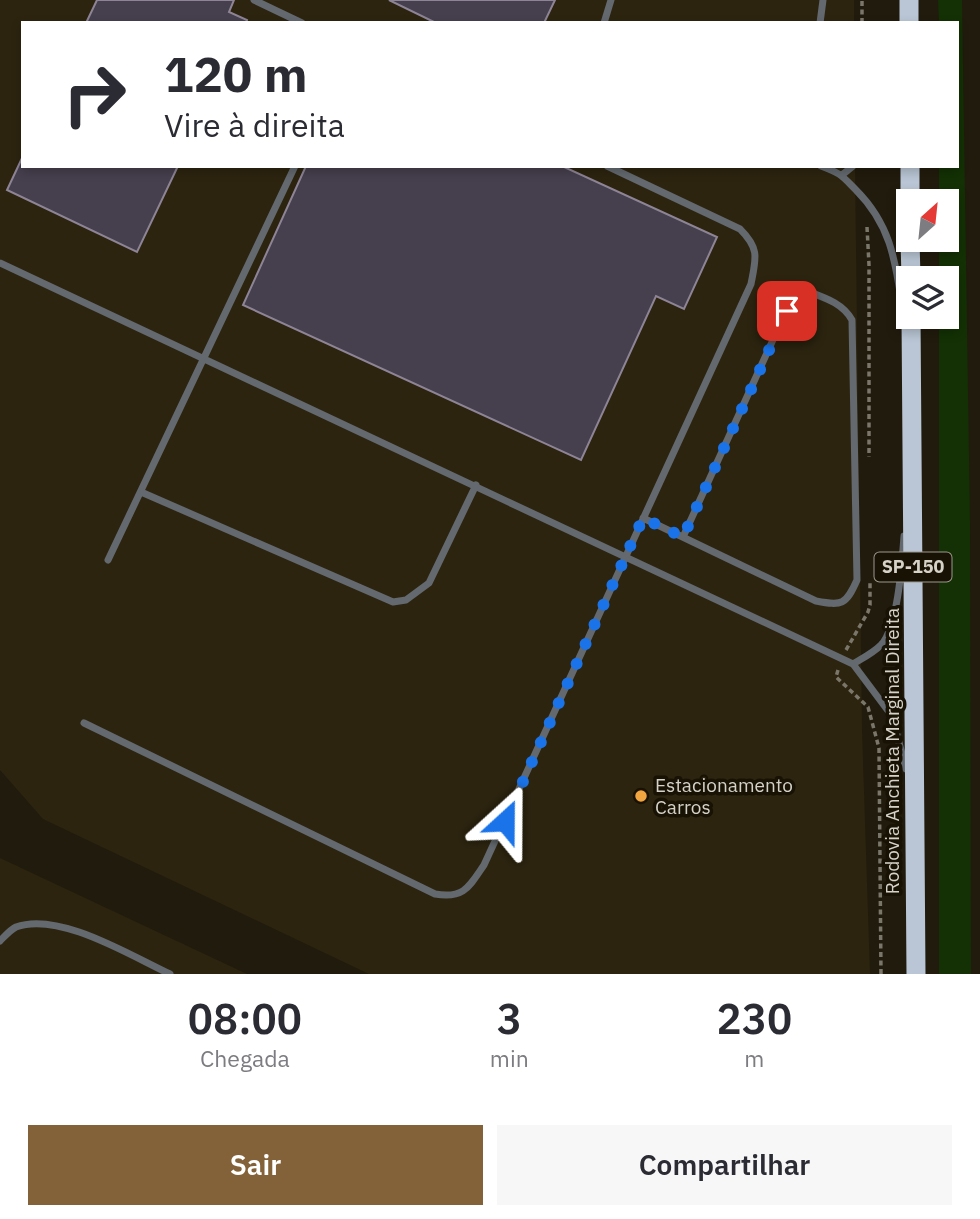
<!DOCTYPE html>
<html lang="pt">
<head>
<meta charset="utf-8">
<style>
	:root { --surface:#fff; --page:#f7f7f7; --text:#2b2b33; --muted:#7c7c81; --accent:#846239 }
	body { margin:0; font-family:"IBM Plex Sans",sans-serif; background:var(--page); color:var(--text); height:100vh; display:flex; flex-direction:column; font-size:26px; white-space:nowrap }
	* { box-sizing:border-box; margin:0 }
	p { font-size:23px; color:var(--muted) }
	.icon { flex:none; width:38px; height:38px; fill:none; stroke:currentColor; stroke-width:2; stroke-linecap:round; stroke-linejoin:round }
	.map { position:relative; height:974px; overflow:hidden }
	.details { display:flex; flex-direction:column; background:var(--surface); flex:1 }
	.details>* { flex:none }
	.banner { position:absolute; left:21px; top:21px; width:938px; height:147px; border-radius:0px; box-shadow:0 4px 10px #0003; background:#fff; color:var(--text); overflow:hidden }
	.needle { width:46px; rotate:27deg }
	.tools { position:absolute; left:896px; top:189px; display:grid; gap:14px }
	.tools a { display:grid; place-items:center; width:63px; height:63px; border-radius:0px; background:var(--surface); box-shadow:0 4px 10px #0003; font-size:35px }
	.pin { position:absolute; display:grid; place-items:center; width:60px; height:60px; color:#fff; margin:-30px; border-radius:14px; box-shadow:0 4px 10px #0006 }
	.me { position:absolute; width:77px; margin:-38px; rotate:24deg; stroke-linejoin:round; filter:drop-shadow(0 0 5px #0008) }
	.turn { display:flex; align-items:center; gap:24px; height:147px; padding:0 28px; font-size:32px }
	.turn .icon { width:91px; height:91px; stroke-width:2.5 }
	.turn b { display:block; font-size:49px; line-height:60px }
	.eta { display:flex; justify-content:space-evenly; align-items:center; height:119px; text-align:center }
	.eta b { font-size:42px; font-weight:600; line-height:49px }
	.button { display:flex; gap:14px; margin-top:auto; padding:14px 28px }
	.button a { flex:1; height:80px; border-radius:0px; background:var(--accent); color:#fff; font-size:28px; font-weight:600; line-height:80px; text-align:center }
	.button a+a { background:var(--page); color:var(--text) }
	.map>svg:first-child { display:block }
	.built { fill:#2c240f }
	.green { fill:#133104 }
	.building { fill:#463f4e; stroke:#8d8596; stroke-width:2 }
	.lines { fill:none; stroke-linecap:round; stroke-linejoin:round }
	.path { stroke:#7b766a; stroke-width:3.5; stroke-dasharray:5 3.5; stroke-linecap:butt }
	.service { stroke:#63696f; stroke-width:7 }
	.trunk { stroke:#bac6d5; stroke-width:19 }
	.route { stroke:#1a73e8; stroke-width:12; stroke-dasharray:0 21.6 }
	.poi-dot { fill:#f1a540; stroke:#181205; stroke-width:2.5 }
	.labels { text-anchor:middle; stroke-width:7; stroke-linejoin:round; paint-order:stroke }
	.shield { fill:#181205; stroke:#9d988e; stroke-width:2 }
	.shield-label { font-size:18px; font-weight:bold; fill:#d6d2c8 }
	.street-label { font-size:19px; fill:#d6d2c8; stroke:#181205 }
	.poi-label { font-size:19px; fill:#d6d2c8; stroke:#181205; text-anchor:start }
</style>
</head>
<body>
<div class="map">
<svg width="980" height="974" viewBox="0 0 980 974">
	<rect width="100%" height="100%" fill="#211b0d"/>
	<path class="built" d="M0,0H854V23H23V166H855L862,730L870,974H369L43,819L0,770Z
		M0,858L247,974H0Z"/>
	<path class="green" d="M938,0H962L970,521L971,974H939V317H947V278H939V240H947V201H939V166H957V23H939Z"/>
	<path class="building" d="M97,0H234L229,12L247,20L246,23H86Z
		M389,0H555L544,23H436Z
		M23,156V166H178L137,252L7,190Z
		M306,166H562L717,237L684,309L656,296L581,460L243,305Z"/>
	<g class="lines">
		<path class="path" d="M862,23V0
			M867,227L869,265V457
			M846,650L868,612L870,605V583
			M838,670L836,677L868,707L879,748L881,974"/>
		<path class="service" d="M254,0L302,23
			M604,23L611,0
			M820,23L823,0
			M821,166C842,174 841,175 856,190C894,228 896,268 904,318
			M842,175L853,166
			M0,263L853,664L892,716L906,769
			M141,492L393,602L406,600L429,583L476,485
			M643,518L816,601C842,606 846,605 857,580L852,320C842,302 822,297 804,290L793,296L683,537
			M108,560L295,166
			M853,664C863,658 873,653 881,645C898,627 902,562 904,536
			M84,723L435,894C464,899 469,887 484,865L751,284C756,258 760,249 740,229L607,166
			M0,941C5,936 10,930 16,927C59,911 131,956 170,974"/>
		<path class="trunk" d="M909,0V23
			M910,166V201
			M910,240L911,278
			M911,317L916,974"/>
	</g>
	<g class="lines">
		<path class="route" d="M505,821L643,518L683,537L787,311"/>
	</g>
	<circle class="poi-dot" cx="641" cy="796" r="7"/>
	<g class="labels">
		<rect class="shield" x="874.5" y="552.5" width="77" height="29" rx="5"/>
		<g class="shield-label">
			<text x="913" y="573">SP-150</text>
		</g>
		<g class="street-label">
			<text transform="translate(892 751) rotate(-90)" y="7">Rodovia Anchieta Marginal Direita</text>
		</g>
		<g class="poi-label">
			<text x="655" y="792">Estacionamento<tspan x="655" dy="22">Carros</tspan></text>
		</g>
	</g>
</svg>
<div class="tools">
<a><svg class="needle" viewBox="-14 -14 28 28"><path d="M0-13l5 13h-10z" fill="#e53935"/><path d="M0 13l5-13h-10z" fill="#7c7c81"/></svg></a>
<a><svg class="icon" aria-label="layers" viewBox="0 0 24 24"><path d="M12 4l9 5-9 5-9-5zM3 14l9 5 9-5"/></svg></a>
</div>
<div class="pin" style="left:787px;top:311px;background:#d93025"><svg class="icon" aria-label="arrive" viewBox="0 0 24 24"><path d="M6 21V4h12l-3 4 3 4H6"/></svg></div>
<svg class="me" style="left:505px;top:821px" viewBox="-20 -20 40 40"><path d="M0-17L14 15 0 8-14 15z" fill="#1a73e8" stroke="#fff" stroke-width="4"/></svg>
<div class="banner">
<div class="turn"><svg class="icon" aria-label="right" viewBox="0 0 24 24"><path d="M7 20v-9h11M14 6l5 5-5 5"/></svg><div><b>120 m</b>Vire à direita</div></div>
</div>
</div>
<section class="details">
<div class="eta">
<div><b>08:00</b><p>Chegada</p></div>
<div><b>3</b><p>min</p></div>
<div><b>230</b><p>m</p></div>
</div>
<div class="button"><a>Sair</a><a>Compartilhar</a></div>
</section>
</body>
</html>
